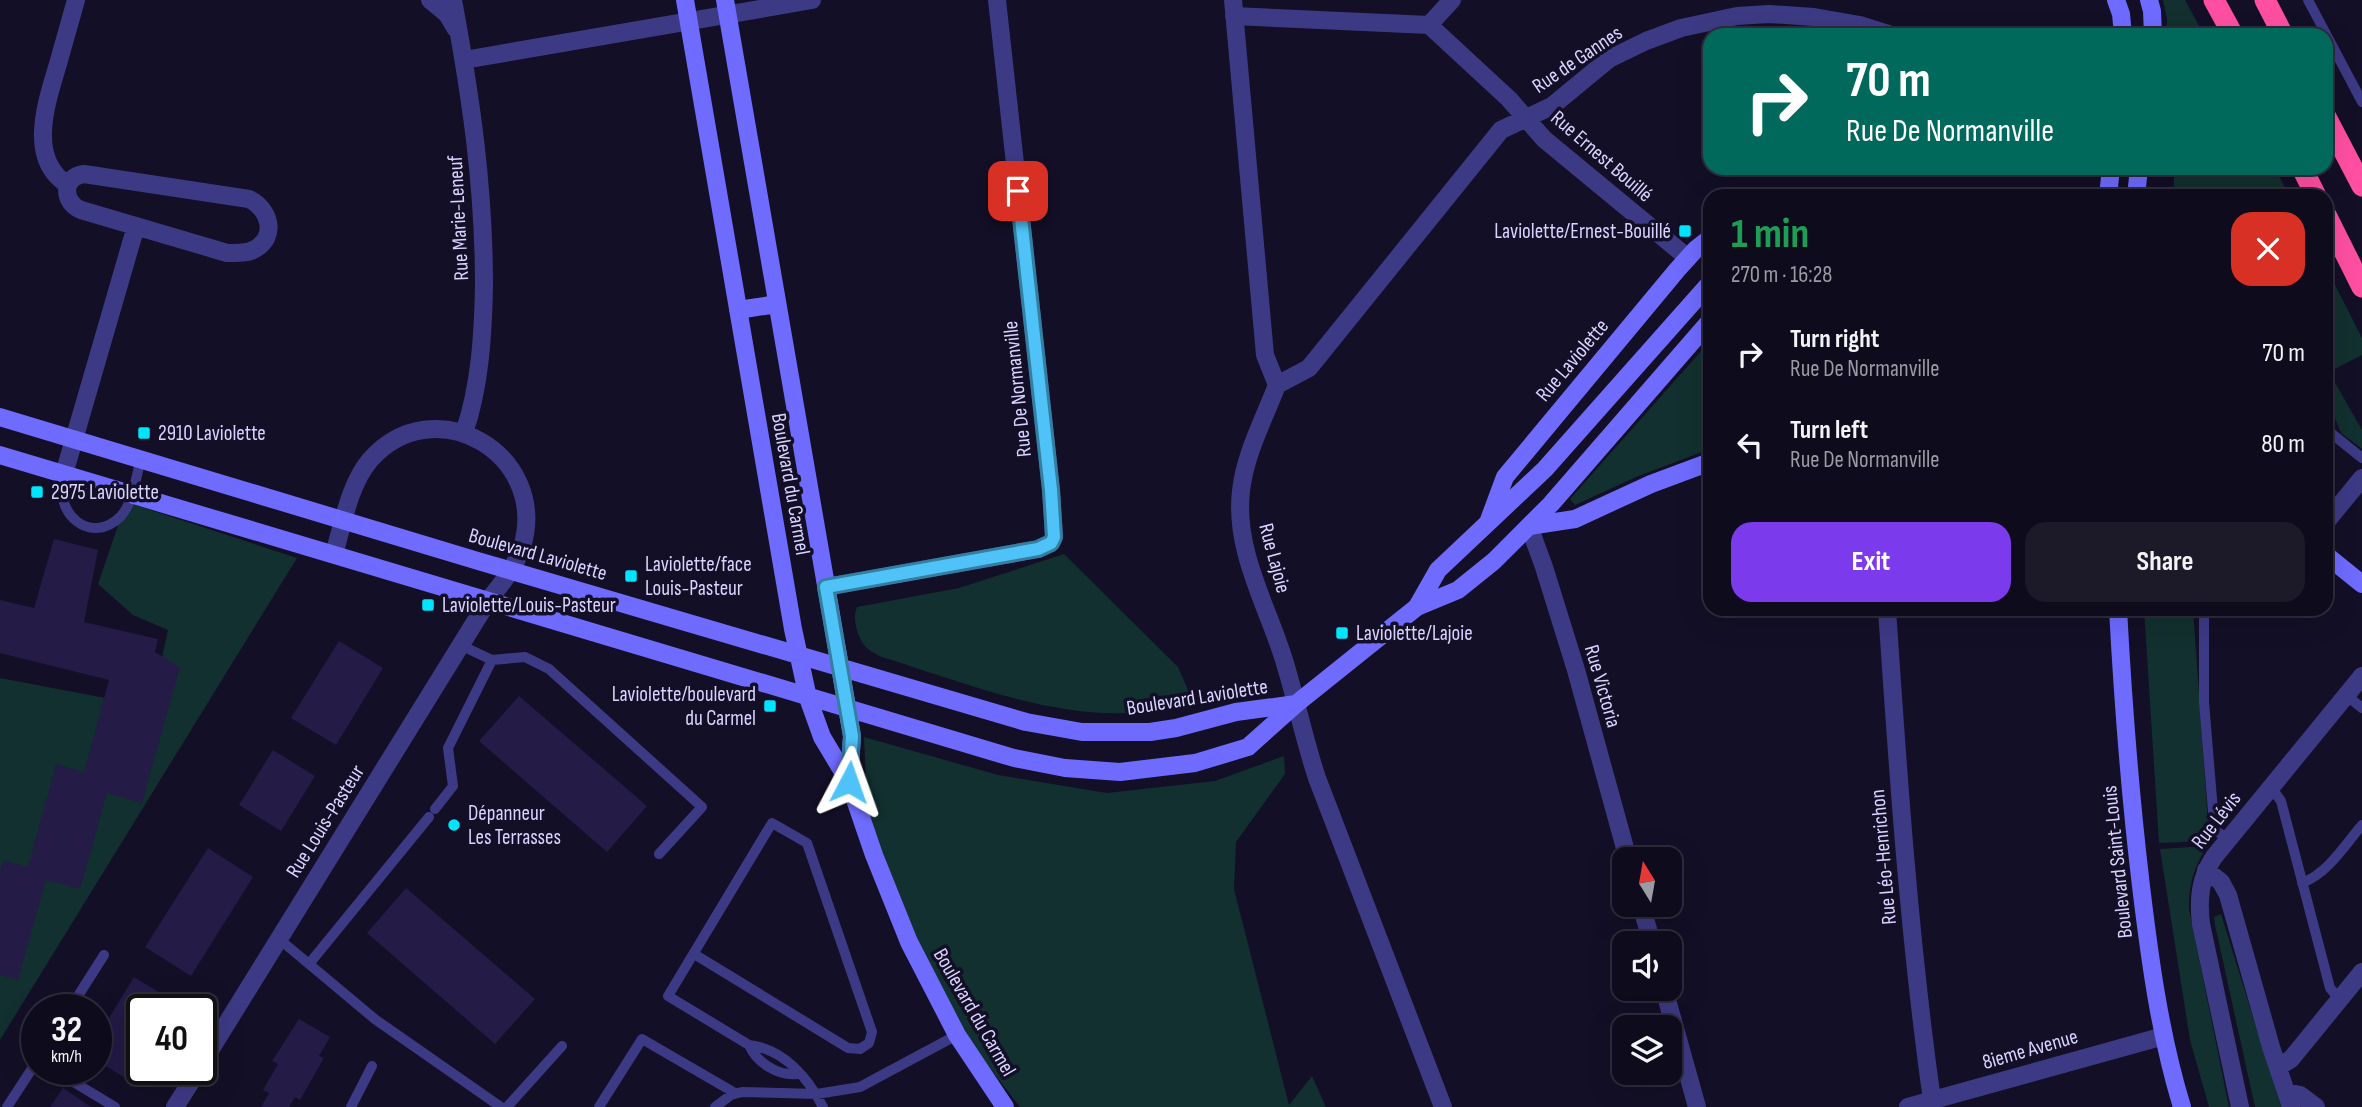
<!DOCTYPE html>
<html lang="en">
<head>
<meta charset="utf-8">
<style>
	:root { --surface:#0e0b1c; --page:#1c1929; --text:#f1f3f6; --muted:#9b9ba3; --line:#2e2b3b; --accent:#7c3aed }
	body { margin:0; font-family:"Sofia Sans Condensed",sans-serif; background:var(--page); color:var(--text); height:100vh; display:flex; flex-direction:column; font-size:26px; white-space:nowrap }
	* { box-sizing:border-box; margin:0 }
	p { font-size:23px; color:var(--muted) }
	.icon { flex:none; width:38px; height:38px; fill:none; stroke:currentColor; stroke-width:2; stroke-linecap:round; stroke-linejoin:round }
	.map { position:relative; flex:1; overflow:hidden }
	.details { position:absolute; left:1703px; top:189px; width:630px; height:427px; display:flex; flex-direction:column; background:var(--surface); border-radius:21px; box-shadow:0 7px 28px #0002,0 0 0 2px var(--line) }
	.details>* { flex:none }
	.banner { position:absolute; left:1703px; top:28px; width:630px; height:147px; border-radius:21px; box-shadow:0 7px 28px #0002,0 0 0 2px var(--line); background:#00695c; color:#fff; overflow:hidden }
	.needle { width:46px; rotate:349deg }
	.fabs { position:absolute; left:1612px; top:847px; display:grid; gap:14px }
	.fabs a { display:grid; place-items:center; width:70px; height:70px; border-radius:14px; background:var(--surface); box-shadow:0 7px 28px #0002,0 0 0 2px var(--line); font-size:35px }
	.speed { position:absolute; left:21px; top:994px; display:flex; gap:14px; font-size:35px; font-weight:700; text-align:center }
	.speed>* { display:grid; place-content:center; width:91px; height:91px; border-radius:50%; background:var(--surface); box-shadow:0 7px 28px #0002,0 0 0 2px var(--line); line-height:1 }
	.speed small { font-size:18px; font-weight:400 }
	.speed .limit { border:4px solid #111; border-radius:10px; background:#fff; color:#111 }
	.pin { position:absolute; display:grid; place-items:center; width:60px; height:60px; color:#fff; margin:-30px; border-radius:14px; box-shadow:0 4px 10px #0006 }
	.me { position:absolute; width:77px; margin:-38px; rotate:4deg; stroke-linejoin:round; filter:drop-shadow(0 0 5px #0008) }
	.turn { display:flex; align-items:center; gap:24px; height:147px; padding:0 28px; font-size:32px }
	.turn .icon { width:91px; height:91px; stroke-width:2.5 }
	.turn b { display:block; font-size:49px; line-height:60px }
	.round { display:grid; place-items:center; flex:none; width:74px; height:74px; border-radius:21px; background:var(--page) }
	.overview { display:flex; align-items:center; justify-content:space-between; height:119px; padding:0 28px }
	h1 { font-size:42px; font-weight:700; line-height:52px; color:#1e9e55 }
	.cta { display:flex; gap:14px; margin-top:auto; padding:14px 28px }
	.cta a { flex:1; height:80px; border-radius:21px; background:var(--accent); color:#fff; font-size:28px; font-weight:700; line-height:80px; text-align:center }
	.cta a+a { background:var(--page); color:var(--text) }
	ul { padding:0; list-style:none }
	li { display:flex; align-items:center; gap:21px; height:91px; padding:0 28px }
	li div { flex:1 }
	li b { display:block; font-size:26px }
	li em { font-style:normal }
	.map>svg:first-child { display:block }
	.green { fill:#12302f }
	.building { fill:#241b47 }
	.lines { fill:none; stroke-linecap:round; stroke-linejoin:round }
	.lane { stroke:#3d3a85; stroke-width:10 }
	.street { stroke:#3d3a85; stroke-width:18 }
	.secondary { stroke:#6f6bff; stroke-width:18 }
	.highway { stroke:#ff4fa3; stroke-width:21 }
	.route-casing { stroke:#337fa1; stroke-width:18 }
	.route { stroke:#4fc3f7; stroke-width:12 }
	.poi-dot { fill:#00e5ff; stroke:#130f26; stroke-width:2.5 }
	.labels { text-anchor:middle; stroke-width:7; stroke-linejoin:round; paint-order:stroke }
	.street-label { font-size:21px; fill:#d9d4ff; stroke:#130f26 }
	.poi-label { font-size:21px; fill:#d9d4ff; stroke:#130f26; text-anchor:start }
</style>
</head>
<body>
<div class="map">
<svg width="2362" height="1107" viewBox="0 0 2362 1107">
	<rect width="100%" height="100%" fill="#130f26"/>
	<path class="green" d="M2163,0H2185L2204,35H2166L2167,19Z
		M2174,168H2275L2289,196H2174Z
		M2326,267L2362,338V355L2329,372L2362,430V449L2341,433L2326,397Z
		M1710,341V449L1636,477L1575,505L1570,499Z
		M126,502L297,558L0,1040V678L147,706L161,662L168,630L133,615L98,584Z
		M1064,554L1178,667L1192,699C1182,702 1172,708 1162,709C1069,727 967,683 879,656C875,653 868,650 865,646C857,636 852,618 857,607L959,588Z
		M2144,609H2193L2209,837L2206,841L2159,843Z
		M864,737L998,775L1107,793L1215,781L1284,756L1285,774L1236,842L1234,889L1289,1105L1312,1076L1326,1107H1020L975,1049L929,968L868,826Z
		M2207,846C2195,865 2188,886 2189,909L2229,1107H2209L2190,1040L2160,849Z
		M2221,914L2281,1107H2255L2215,925L2214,917Z"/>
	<path class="building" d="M54,539L98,550L84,622L158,639L155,652L180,667L142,803L107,793L80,889L46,880L18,980L0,975V872L3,860L28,867L56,764L84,772L109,680L0,653V600L34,608Z
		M339,641L383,668L336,745L291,718Z
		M519,696L647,806L607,852L479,741Z
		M273,750L315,776L281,831L239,805Z
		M208,848L253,877L191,976L145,947Z
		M406,888L535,999L495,1044L367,933Z
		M134,977L188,1010H142V1065L132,1082L96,1060V1039Z
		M299,1019L330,1037L319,1056L324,1058L300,1100L295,1097L289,1107H261L269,1093L263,1090L278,1064L272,1061Z
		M63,1088L91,1107H50Z"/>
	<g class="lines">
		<path class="lane" d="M2308,0L2362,102
			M2326,429L2362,458
			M64,474C52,515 92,546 121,516C133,503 136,476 141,459
			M2204,609V702L2214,823L2217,831L2228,840
			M460,645L492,660L525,657L549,669L702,807L659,854
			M2346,695L2362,708
			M2271,787L2281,801L2330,988L2339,999
			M435,809L453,786L448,748L492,660
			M2302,883C2328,873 2345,845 2362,825
			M279,939L309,964L429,817
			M694,954L848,1048L860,1049L869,1043L872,1032L807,843L772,823L668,996L749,1045C784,1049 808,1078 823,1107
			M309,964L376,1020L501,1107
			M69,1010L104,955
			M749,1045C757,1063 778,1076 797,1074
			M52,1069L115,1107
			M7,1107L37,1061
			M351,1107L372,1066
			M507,1107L562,1046
			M599,1107L642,1039L735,1093
			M715,1107L731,1095L742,1092L817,1094L860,1087L957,1035"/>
		<path class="street" d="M430,0L447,14L456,29
			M453,0C471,98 484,186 484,286C483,335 480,387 464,433
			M1233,0L1265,355L1277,385C1264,419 1245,454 1241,491C1234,550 1267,605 1284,660C1296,699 1304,739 1317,778L1443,1107
			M1234,16L1429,25L1452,0
			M1429,25L1509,99L1544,139L1688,258
			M464,60L812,0
			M84,174L249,199C269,208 278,236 255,249C247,254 237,253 227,253L81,210C62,202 62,177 84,174Z
			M68,185C26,159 47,101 58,64C64,42 70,21 76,0
			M1277,385L1309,368L1501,130L1552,106L1609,59L1646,41L1681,28L1737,16L1769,14L1814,17L1860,25L1892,35
			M64,474L136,226
			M2326,522L2362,478
			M1529,526L1544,567L1576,670L1628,859
			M826,587L1038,549L1051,543L1054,536L1051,490L997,0
			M1887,609C1898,773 1909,937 1932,1100
			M2206,870L2221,882L2228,895L2271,1047L2291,1107
			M1641,905L1652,943
			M1664,989L1697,1107
			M201,1065L488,601C501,584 515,568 522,547C550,454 434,387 370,460C349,485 343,524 334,554
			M2278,1067L2291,1059L2362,972
			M2286,1092L2300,1095L2316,1107
			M175,1107L199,1069
			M1908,1107L2164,1036
			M2240,1107L2201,924C2198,899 2200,878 2214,857L2362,676"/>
		<path class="secondary" d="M685,0L793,629L808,698L822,737L849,782L874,855L909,942L957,1035L1005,1107
			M725,0L852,736L849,782
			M2116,0L2121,14L2123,35
			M2149,0L2152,11L2153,35
			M2108,196L2111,168
			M2136,196L2139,168
			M738,310L777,304
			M0,417L478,561L1026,722L1082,732H1150L1176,728L1236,712L1296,704
			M0,455L1014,758L1065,768L1120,772L1195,763L1248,747L1296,704L1417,607L1458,590L1494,561L1551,504L1710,321
			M1489,520L1505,477L1677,270L1696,249L1710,238
			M1529,526L1575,519L1651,484L1710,462
			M2326,555L2362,584
			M1417,607L1438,570L1545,469L1710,283
			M2118,609C2123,702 2130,794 2141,886C2150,961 2160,1035 2182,1107"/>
		<path class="highway" d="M2214,0L2233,35
			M2265,0L2283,35
			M2326,117L2362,186
			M2302,168L2316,196
			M2326,215L2362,287"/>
	</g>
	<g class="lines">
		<g class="route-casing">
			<path id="route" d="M849,782L852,736L826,587L1038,549L1051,543L1054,537L1051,490L1018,191"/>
		</g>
		<use href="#route" class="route"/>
	</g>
	<g class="poi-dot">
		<rect x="1678" y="224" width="14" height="14" rx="3.5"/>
		<rect x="137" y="426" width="14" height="14" rx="3.5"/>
		<rect x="30" y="485" width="14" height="14" rx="3.5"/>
		<rect x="624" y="569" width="14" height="14" rx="3.5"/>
		<rect x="421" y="598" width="14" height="14" rx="3.5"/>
		<rect x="1335" y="626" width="14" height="14" rx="3.5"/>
		<rect x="763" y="699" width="14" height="14" rx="3.5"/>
		<circle cx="454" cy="825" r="7"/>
	</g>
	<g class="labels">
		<g class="street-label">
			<text transform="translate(1577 59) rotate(-34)" y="7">Rue de Gannes</text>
			<text transform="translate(1602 156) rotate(41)" y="7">Rue Ernest Bouillé</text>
			<text transform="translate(458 218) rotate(-93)" y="7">Rue Marie-Leneuf</text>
			<text transform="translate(1572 360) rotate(-50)" y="7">Rue Laviolette</text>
			<text transform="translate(1017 389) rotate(-96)" y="7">Rue De Normanville</text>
			<text transform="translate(791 484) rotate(80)" y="7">Boulevard du Carmel</text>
			<text transform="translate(538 554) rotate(16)" y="7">Boulevard Laviolette</text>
			<text transform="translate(1275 558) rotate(75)" y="7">Rue Lajoie</text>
			<text transform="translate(1603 686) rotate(74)" y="7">Rue Victoria</text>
			<text transform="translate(1197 697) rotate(-9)" y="7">Boulevard Laviolette</text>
			<text transform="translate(2216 820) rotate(-52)" y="7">Rue Lévis</text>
			<text transform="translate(325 821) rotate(-58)" y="7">Rue Louis-Pasteur</text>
			<text transform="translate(1883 857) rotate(-95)" y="7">Rue Léo-Henrichon</text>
			<text transform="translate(2117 862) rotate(-96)" y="7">Boulevard Saint-Louis</text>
			<text transform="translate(975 1012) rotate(60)" y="7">Boulevard du Carmel</text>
			<text transform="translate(2030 1049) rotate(-16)" y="7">8ieme Avenue</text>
		</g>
		<g class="poi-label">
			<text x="1671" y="238" text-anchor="end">Laviolette/Ernest-Bouillé</text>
			<text x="158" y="440">2910 Laviolette</text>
			<text x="51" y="499">2975 Laviolette</text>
			<text x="645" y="571">Laviolette/face<tspan x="645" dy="24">Louis-Pasteur</tspan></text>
			<text x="442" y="612">Laviolette/Louis-Pasteur</text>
			<text x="1356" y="640">Laviolette/Lajoie</text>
			<text x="756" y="701" text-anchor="end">Laviolette/boulevard<tspan x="756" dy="24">du Carmel</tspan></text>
			<text x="468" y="820">Dépanneur<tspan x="468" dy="24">Les Terrasses</tspan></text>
		</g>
	</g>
</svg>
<div class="fabs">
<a><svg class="needle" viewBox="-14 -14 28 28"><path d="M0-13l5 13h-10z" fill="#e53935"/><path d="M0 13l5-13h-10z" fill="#9b9ba3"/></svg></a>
<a><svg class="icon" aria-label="sound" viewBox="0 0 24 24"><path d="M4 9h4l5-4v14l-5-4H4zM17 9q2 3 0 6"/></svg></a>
<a><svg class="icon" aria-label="layers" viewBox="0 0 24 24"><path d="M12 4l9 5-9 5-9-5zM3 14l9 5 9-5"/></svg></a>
</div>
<div class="speed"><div>32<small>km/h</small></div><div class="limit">40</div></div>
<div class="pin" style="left:1018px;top:191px;background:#d93025"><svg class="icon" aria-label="arrive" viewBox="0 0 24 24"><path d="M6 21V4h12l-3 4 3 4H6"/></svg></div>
<svg class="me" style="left:849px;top:782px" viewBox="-20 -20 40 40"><path d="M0-17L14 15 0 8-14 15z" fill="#4fc3f7" stroke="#fff" stroke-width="4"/></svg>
<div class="banner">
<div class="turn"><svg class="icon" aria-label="right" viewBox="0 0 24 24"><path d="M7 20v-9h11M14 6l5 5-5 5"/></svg><div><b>70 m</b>Rue De Normanville</div></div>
</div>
<section class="details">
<div class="overview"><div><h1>1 min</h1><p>270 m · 16:28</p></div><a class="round" style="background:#d93025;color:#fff"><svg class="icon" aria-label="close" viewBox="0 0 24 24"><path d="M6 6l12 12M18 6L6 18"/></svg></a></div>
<ul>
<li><svg class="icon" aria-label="right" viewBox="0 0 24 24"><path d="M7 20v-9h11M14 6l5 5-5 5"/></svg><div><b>Turn right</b><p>Rue De Normanville</p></div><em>70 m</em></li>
<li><svg class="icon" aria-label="left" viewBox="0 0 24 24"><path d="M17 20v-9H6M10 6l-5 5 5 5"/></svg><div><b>Turn left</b><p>Rue De Normanville</p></div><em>80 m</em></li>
</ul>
<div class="cta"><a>Exit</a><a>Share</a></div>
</section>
</div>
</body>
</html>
